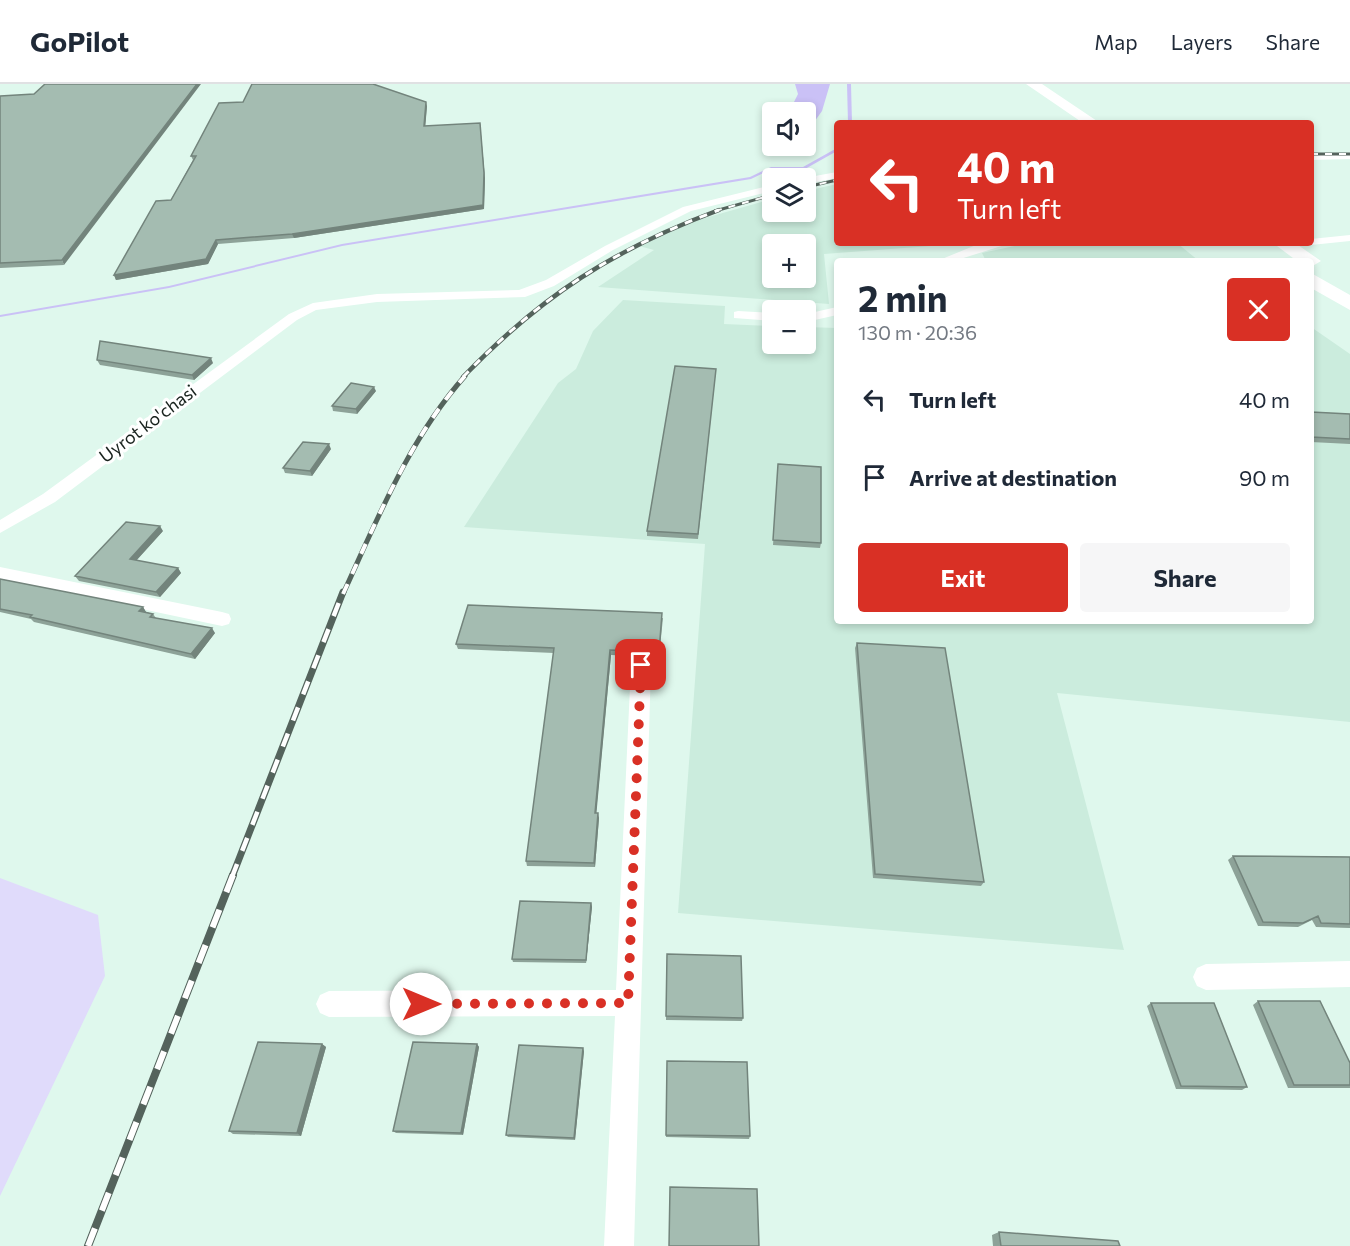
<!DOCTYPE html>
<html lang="en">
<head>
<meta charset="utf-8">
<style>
	:root { --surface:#fff; --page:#f6f6f7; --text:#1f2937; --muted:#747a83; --line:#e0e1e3; --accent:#d93025 }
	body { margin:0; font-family:Commissioner,sans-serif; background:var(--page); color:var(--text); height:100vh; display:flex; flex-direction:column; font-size:22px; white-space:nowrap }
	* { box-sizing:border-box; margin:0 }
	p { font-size:20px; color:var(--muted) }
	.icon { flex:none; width:33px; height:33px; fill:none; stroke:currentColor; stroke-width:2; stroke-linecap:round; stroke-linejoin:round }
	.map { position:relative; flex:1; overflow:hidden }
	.side { position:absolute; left:834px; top:174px; width:480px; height:366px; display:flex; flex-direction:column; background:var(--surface); border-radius:6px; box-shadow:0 3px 9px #0003 }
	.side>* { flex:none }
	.top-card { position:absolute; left:834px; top:36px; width:480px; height:126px; border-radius:6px; box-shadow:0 3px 9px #0003; background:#d93025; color:#fff; overflow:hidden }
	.controls { position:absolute; left:762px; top:18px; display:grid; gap:12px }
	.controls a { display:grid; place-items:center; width:54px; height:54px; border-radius:6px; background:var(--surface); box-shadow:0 3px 9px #0003; font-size:30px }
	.pin { position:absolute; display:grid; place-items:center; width:51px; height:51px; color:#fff; margin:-26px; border-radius:12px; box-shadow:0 3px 9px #0006 }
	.me { position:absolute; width:66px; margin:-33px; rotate:90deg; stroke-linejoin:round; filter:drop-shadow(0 0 4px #0008) }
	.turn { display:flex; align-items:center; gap:21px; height:126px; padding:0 24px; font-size:27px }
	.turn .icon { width:78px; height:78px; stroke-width:2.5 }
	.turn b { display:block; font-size:42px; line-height:51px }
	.round { display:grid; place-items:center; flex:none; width:63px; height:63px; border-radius:6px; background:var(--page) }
	.overview { display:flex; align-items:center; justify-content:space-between; height:102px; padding:0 24px }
	h1 { font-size:36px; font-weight:700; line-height:45px }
	.primary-button { display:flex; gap:12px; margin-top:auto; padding:12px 24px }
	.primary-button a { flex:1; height:69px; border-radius:6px; background:var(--accent); color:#fff; font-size:24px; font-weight:700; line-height:69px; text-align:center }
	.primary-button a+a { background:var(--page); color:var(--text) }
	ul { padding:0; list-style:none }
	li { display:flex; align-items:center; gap:18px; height:78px; padding:0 24px }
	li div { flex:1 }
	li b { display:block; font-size:22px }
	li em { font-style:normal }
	header { display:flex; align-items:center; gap:36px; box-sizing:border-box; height:84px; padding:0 30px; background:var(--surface); border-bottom:2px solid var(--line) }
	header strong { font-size:28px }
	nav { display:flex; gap:33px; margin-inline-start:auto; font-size:21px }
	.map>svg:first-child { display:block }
	.built { fill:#cbecdd; fill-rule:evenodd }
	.green { fill:#e0dbfb }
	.water { fill:#cac1f6 }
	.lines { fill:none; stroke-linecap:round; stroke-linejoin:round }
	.stream { fill:#cac1f6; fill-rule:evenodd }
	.street { fill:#fff; fill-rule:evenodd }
	.highway { fill:#fff; fill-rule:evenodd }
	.rail-far4-casing { stroke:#54635c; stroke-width:3 }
	.rail-far3-casing { stroke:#54635c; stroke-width:4.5 }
	.rail-far2-casing { stroke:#54635c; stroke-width:5 }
	.rail-far1-casing { stroke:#54635c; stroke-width:7 }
	.rail-casing { stroke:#54635c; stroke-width:8 }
	.rail-far4 { stroke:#fff; stroke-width:2; stroke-dasharray:7; stroke-linecap:butt }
	.rail-far3 { stroke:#fff; stroke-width:3; stroke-dasharray:8; stroke-linecap:butt }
	.rail-far2 { stroke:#fff; stroke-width:4; stroke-dasharray:11; stroke-linecap:butt }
	.rail-far1 { stroke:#fff; stroke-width:4.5; stroke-dasharray:14; stroke-linecap:butt }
	.rail { stroke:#fff; stroke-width:6; stroke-dasharray:19; stroke-linecap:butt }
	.wall { fill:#8da298 }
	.shaded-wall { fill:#73847c }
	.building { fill:#a4bcb1; stroke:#73847c; stroke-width:1.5 }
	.route { stroke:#d93025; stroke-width:10; stroke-dasharray:0 18 }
	.labels { text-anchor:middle; stroke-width:6; stroke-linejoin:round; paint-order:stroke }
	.far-street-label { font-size:18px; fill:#18221d; stroke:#fff }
</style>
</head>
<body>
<header>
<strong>GoPilot</strong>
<nav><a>Map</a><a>Layers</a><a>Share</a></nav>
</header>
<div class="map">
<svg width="1350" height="1162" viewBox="0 0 1350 1162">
	<rect width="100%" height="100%" fill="#dff8ed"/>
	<path class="built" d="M837,100V159H971L824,170L829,220L598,203L654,166L639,162L698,136L772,115V128H806V107ZM772,160H806V194H772Z
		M1028,159H1177L1199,177H975V175H985L982,169Z
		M623,216L725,222L724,240L772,242V260H806V243L837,244V537H1311V243L1350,270V638L1057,609L1124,866L678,829L705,460L464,443L558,299L576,285L593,247Z"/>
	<path class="green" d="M0,794L98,831L105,892L0,1112Z"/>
	<path class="water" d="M795,0H830L822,27L807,48L806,28H789L798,10Z"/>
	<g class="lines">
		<path class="stream" d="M847,0H851L852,39H848Z
			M837,64V67L805,85H772L751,95L342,162L169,204L0,233V231L169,202L342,160L750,93L771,83H803Z"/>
		<path class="street" d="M1350,69V75L1311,76V70Z
			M837,88V94L806,100L804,94Z
			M772,101V107L691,127L613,166L554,202L525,213L377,218L316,226L297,236L55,418L0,449V436L43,410L289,230L313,219L377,210L519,206L546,196L605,162L683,123Z
			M1350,151V157L1311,161L1306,159H1311V155Z
			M981,159H1011L954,177H937Z
			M837,223V231L806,238V230Z
			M738,227L772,229V237L734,234V228Z
			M0,483L222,528L229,530L231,535L229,540L222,542L0,495Z
			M641,574L648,576L651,581L634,1162H604L615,932L329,933L320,929L316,920L320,911L329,907L616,906L631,581L634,576Z
			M1350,877V903L1206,906L1197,902L1193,893L1197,884L1206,880Z"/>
		<path class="highway" d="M1026,0H1042L1100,39H1083Z
			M1273,159H1295L1321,177L1311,183V177H1297Z
			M1311,189L1350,211V226L1311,204Z"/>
		<g class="rail-far4-casing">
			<path id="rail-far4" d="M1311,70H1350
				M806,103L837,96
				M715,127L772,111"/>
		</g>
		<g class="rail-far3-casing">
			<path id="rail-far3" d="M463,293C541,212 614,165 719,126"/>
		</g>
		<g class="rail-far2-casing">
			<path id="rail-far2" d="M343,510C378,434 409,355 465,292"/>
		</g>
		<g class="rail-far1-casing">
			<path id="rail-far1" d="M232,793L343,508"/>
		</g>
		<g class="rail-casing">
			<path id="rail" d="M88,1162L233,791"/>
		</g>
		<use href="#rail-far4" class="rail-far4"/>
		<use href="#rail-far3" class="rail-far3"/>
		<use href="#rail-far2" class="rail-far2"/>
		<use href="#rail-far1" class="rail-far1"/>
		<use href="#rail" class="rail"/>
	</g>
	<path class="wall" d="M0,12L64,181L0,184Z
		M427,22L425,42L485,94L484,125L294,154L218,160L208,180L116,196L114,191L171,116L193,76L191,72Z
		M97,276L213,279L194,296L100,281Z
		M716,285L698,455L647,452V447Z
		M376,307L357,330L333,327L332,322Z
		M1311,328L1350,330V360L1311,358Z
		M331,365L312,392L285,389L283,384Z
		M778,380L821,459L820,464L773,461Z
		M163,447L136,477L178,484L181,489L160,513L79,497L75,492Z
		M0,495L143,523L146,528L153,530L156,534L215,549L195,575L34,538L31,535L0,528Z
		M663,534L659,573L611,571L596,729L599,734L595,783L527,782L526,777L554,569L458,565L456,560Z
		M857,559L984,798L981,802L873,794L855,564Z
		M1233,772L1350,773V844L1316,843L1312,836L1298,843L1258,842L1228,776Z
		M591,819L592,823L586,879L513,878L512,875Z
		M667,870L743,934L742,937L666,936Z
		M1258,917L1350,979V1004H1288L1253,921Z
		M1151,919L1247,1003L1242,1006L1176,1005L1147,922Z
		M322,960L326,963L301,1052L233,1050L229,1047Z
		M477,960L479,963L463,1051L396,1049L393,1047Z
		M584,967L575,1056L508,1053L506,1051Z
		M667,977L750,1052L749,1055L666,1053Z
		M999,1148L1120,1162H993L992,1151Z"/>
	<path class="shaded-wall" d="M197,0H201L64,181L62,176Z
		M426,18L427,22L425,46L424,42Z
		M480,39L485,94L484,125L294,154L292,150Z
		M216,156L218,160L208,180L116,196L114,191Z
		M211,274L213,279L194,296L192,291Z
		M374,303L376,307L357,330L356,325Z
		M329,360L331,365L312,392L310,387Z
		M160,442L163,447L133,480L130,475Z
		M178,484L181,489L160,513L156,508Z
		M143,523L146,528L139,527Z
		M212,544L215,549L195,575L191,570Z
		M610,566L611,571L596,734L595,729Z
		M598,729L599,734L595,783L594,779Z
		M591,819L592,823L586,879V876Z
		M322,960L326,963L301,1052L297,1049Z
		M477,960L479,963L463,1051L461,1049Z
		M583,964L584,967L575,1056L574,1054Z"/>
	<path class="building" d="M45,0H197L62,176L0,179V12L34,10Z
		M252,0H373L426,18L424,42L480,39L484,89L483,121L292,150L216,156L206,175L114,191L156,117L171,116L196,72H191L219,19L243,18Z
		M100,257L211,274L192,291L97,276Z
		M675,282L716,285L698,450L647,447Z
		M351,299L374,303L356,325L332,322Z
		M1311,328L1350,330V355L1311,353Z
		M303,358L329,360L310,387L283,384Z
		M778,380L821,383V459L773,456Z
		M126,438L160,442L130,475L178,484L156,508L75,492Z
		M0,495L143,523L139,527L153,530L150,533L212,544L191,570L30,533L32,531L0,525Z
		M468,521L662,529L659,568L610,566L595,729H598L594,779L526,777L554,564L456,560Z
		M857,559L945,564L984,798L875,790Z
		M1233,772L1350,773V840L1321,839L1318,832L1303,839L1263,838Z
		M520,817L591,819L586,876L512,875Z
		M667,870L741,872L743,934L666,932Z
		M1258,917H1320L1350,979V1001H1294Z
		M1151,919H1214L1247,1003L1181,1002Z
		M258,958L322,960L297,1049L229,1047Z
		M413,958L477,960L461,1049L393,1047Z
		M519,961L583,964L574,1054L506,1051Z
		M667,977L747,978L750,1052L666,1051Z
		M670,1103L757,1105L759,1162H669Z
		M999,1148L1118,1157L1120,1162H1001Z"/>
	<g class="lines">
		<path class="route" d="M421,920L628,919L641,581"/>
	</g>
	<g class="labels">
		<g class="far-street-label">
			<text transform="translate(148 340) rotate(-37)" y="6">Uyrot ko'chasi</text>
		</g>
	</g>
</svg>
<div class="controls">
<a><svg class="icon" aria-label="sound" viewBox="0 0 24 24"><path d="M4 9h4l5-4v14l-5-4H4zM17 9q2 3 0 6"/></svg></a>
<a><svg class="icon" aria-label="layers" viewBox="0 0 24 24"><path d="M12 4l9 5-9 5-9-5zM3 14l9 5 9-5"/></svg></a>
<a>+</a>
<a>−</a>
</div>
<div class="pin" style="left:641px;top:581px;background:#d93025"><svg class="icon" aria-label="arrive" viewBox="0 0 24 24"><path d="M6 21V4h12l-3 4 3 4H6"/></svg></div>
<svg class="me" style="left:421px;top:920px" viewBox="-20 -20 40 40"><circle r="19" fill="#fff"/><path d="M0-13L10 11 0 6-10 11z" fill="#d93025"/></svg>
<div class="top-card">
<div class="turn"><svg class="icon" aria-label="left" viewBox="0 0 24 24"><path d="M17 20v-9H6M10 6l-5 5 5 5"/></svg><div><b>40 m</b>Turn left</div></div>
</div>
<section class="side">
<div class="overview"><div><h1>2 min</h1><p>130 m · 20:36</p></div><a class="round" style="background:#d93025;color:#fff"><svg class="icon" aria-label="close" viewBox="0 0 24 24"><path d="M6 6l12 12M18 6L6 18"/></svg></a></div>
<ul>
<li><svg class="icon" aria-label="left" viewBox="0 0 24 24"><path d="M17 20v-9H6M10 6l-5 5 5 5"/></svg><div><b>Turn left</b></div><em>40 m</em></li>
<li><svg class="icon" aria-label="arrive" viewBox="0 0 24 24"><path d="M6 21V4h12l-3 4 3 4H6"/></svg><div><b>Arrive at destination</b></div><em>90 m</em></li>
</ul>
<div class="primary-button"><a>Exit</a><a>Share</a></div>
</section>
</div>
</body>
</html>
